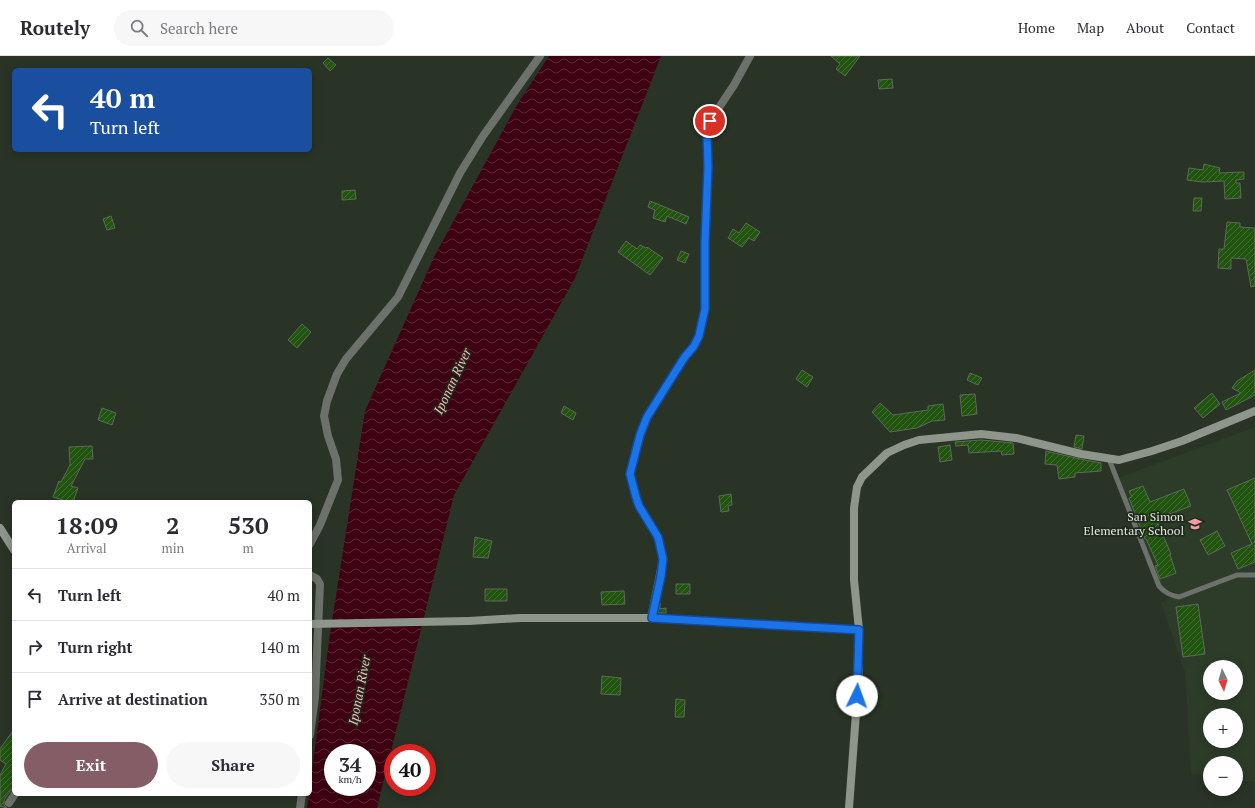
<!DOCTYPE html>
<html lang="en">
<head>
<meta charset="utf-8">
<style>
	:root { --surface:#fff; --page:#f7f7f7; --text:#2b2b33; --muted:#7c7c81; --line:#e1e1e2; --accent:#855d66 }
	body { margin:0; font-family:"PT Serif",serif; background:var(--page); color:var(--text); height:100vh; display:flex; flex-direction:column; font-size:15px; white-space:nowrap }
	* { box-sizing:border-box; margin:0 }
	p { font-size:13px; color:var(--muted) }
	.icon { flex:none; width:22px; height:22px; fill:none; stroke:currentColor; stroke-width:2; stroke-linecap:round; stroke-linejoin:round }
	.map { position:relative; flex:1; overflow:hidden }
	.details { position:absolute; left:12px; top:444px; width:300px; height:296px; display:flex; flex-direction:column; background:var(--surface); border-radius:6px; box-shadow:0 2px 10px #0003 }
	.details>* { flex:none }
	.hud { position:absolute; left:12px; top:12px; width:300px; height:84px; border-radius:6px; box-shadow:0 2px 10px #0003; background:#1a4fa0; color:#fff; overflow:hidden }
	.needle { width:26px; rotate:175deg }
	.buttons { position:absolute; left:1203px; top:604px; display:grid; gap:8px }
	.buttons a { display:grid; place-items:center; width:40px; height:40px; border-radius:50%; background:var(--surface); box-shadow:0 2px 10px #0003; font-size:20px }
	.speed { position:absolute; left:324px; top:688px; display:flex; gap:8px; font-size:20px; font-weight:700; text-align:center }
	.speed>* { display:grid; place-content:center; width:52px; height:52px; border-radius:50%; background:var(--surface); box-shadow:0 2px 10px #0003; line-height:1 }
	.speed small { font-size:10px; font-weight:400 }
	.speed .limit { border:6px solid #d22; background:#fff; color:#111 }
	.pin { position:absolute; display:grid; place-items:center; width:34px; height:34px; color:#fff; margin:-17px; border:2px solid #fff; border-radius:50%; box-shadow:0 1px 4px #0007 }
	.me { position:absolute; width:44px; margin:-22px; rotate:3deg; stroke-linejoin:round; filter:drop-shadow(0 0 3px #0008) }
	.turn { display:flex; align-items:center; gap:14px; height:84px; padding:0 12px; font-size:18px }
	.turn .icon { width:52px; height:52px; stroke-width:2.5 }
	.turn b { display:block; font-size:28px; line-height:34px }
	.eta { display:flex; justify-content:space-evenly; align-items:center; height:68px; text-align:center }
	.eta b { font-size:24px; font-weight:600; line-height:28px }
	.action { display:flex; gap:8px; margin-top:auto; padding:8px 12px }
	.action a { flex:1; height:46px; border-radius:24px; background:var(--accent); color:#fff; font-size:16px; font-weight:600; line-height:46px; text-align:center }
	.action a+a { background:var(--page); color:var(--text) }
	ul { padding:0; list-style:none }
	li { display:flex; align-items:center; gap:12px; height:52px; padding:0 12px; border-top:1px solid var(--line) }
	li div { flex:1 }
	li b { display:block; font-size:15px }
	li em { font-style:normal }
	header { display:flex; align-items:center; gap:24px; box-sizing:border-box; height:56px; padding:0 20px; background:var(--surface); border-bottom:1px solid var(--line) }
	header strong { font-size:19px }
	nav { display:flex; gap:22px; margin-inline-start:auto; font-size:14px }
	.search { width:280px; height:36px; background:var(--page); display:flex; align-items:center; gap:10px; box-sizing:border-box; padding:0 14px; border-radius:22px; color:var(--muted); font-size:15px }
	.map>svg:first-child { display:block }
	.built { fill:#2d3c29; fill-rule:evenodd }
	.water { fill:url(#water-waves); fill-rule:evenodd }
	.building { fill:url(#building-hatch); stroke:#5d695a }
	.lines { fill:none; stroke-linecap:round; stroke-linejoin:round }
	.lane { stroke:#6c716b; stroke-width:5 }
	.street { stroke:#6c716b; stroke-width:8 }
	.secondary { stroke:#8e968b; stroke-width:8 }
	.secondary-bridge { stroke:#8e968b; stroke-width:8 }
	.route-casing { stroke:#114b97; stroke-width:10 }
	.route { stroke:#1a73e8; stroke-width:7 }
	.labels { text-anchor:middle; stroke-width:3.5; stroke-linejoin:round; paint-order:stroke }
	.poi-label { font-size:12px; fill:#e0e7de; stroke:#1f291c; text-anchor:end }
	.water-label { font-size:13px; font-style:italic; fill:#feb5bc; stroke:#1f291c }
</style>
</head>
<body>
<header>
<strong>Routely</strong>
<div class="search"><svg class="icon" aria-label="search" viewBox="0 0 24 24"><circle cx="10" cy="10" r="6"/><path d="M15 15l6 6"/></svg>Search here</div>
<nav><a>Home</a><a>Map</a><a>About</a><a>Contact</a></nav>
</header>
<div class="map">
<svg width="1255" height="752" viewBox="0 0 1255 752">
	<defs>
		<pattern id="water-waves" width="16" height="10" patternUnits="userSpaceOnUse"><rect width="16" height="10" fill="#3e0212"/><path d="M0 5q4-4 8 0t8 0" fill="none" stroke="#5a2734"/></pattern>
		<pattern id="building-hatch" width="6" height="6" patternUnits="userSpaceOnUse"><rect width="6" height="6" fill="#21540f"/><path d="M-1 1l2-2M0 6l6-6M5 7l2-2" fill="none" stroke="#416d32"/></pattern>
	</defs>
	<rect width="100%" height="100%" fill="#293326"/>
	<path class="built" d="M1255,371V726L1236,724V707H1210V720L1191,718L1185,616L1161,547L1177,537L1158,531L1118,422ZM1210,611H1236V637H1210ZM1210,659H1236V685H1210Z"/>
	<path class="water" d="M549,0H661L575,222L454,439L377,752H307L330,578L365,355L434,201L517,49ZM333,697H367V731H333Z"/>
	<path class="building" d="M831,0H860L845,20L836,13L840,8Z
		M328,2L336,9L330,15L323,7Z
		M892,23L893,32L879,33L878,24Z
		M1204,108L1220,112L1219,117L1244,116V123L1236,124V127H1240L1241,142L1225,143L1224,125L1202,126L1187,124L1189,112L1203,114Z
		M355,134L356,143L342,144V135Z
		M1194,142H1202L1201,155H1193Z
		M650,145L689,161L686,168L667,160L665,166L653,162L655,154L648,151Z
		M111,160L115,172L107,174L103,163Z
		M1227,166L1240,167V171L1255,172V230L1251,231L1246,203L1231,202V213L1218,212L1219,193H1224Z
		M746,167L760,176L754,185L749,182L742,191L728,182L733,173L739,177Z
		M626,185L637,193L640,189L646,192L647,191L663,202L650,219L618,196Z
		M681,195L689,198L685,207L677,204Z
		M302,268L311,276L297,292L288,284Z
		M802,314L813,321L807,331L796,323Z
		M1255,314V339L1226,354L1222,346L1241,337L1232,332L1237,325Z
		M970,317L982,322L978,329L967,324Z
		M1212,337L1220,348L1203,362L1194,352Z
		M975,338L977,358L962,360L960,339Z
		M880,347L893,359L928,354V350L943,348L945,364L932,365L917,372L890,376L872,356Z
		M564,350L576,357L573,364L561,357Z
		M102,352L116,357L112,369L98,364Z
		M1076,379L1084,380L1082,393L1074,391Z
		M981,384L1013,387L1014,398L1002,399L1001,395L969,397L968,389L956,390L955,386Z
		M950,389L952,404L940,406L938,391Z
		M92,390L93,403H85L71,430L78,432L73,446H69L53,441L59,425L61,426L70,409L69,391Z
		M1046,395L1080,403L1101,407V415L1075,417V421L1059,423L1057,409L1045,408Z
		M1255,422V506L1238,513L1231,497L1252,488L1227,434Z
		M1143,430L1150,446L1184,433L1191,450L1156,463L1171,498L1170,499L1176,517L1160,523L1155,510L1158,509L1146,483H1145L1129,442L1132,441L1129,435Z
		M731,438L732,449L728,450L729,455L721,456L719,440Z
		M1217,475L1225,490L1208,499L1200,484Z
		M475,481L492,485L488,502L473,501Z
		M676,528H690V538H676Z
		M485,533H507V545H485Z
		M624,535L625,548L602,549L601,536Z
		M660,547V553L666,552V557H658Z
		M1198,548L1205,598L1183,601L1176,551Z
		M602,620L621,622L620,639L601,638Z
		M676,643L685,644L684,661H675Z
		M14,673V733L10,735L4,744V749L7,752L0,750V719L6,708L0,704V693Z"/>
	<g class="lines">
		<path class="lane" d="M1109,403L1159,530C1165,537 1170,539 1179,541L1237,519H1255"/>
		<path class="street" d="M310,488L320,469L338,424L336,403L328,380L324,360L327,345L337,318L346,303L398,241L460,117L483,80L540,0
			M310,519L317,523L320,528L315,641L310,679
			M651,562L663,503L658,481L639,450L636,441L630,418L640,379L647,361L684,302L694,290L699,280L705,253V186L708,111L707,78L710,65L734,29L750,0
			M9,747L15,738
			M300,752L302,738"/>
		<path class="secondary" d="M0,472L14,494
			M469,565L520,562H651L859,574L854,524V452L857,431L862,421L887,397L904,389L919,384L981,378L1016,382L1081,398L1119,404L1152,395L1182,385L1255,355
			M849,752L859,616V574"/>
		<path class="secondary-bridge" d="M310,568L469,565"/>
	</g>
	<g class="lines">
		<g class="route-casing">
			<path id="route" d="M710,65L707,78L708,111L705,186V253L699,280L694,290L684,302L647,361L640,379L630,418L636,441L639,450L658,481L663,503L661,520L652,562L859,574L857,640"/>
		</g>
		<use href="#route" class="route"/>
	</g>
	<defs>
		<g id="school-bare" transform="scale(1.08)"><path d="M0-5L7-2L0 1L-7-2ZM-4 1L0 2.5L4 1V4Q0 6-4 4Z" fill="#f49aa4" stroke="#1f291c" stroke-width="2.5" paint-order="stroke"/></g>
	</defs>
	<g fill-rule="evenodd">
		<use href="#school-bare" x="1195" y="468"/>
	</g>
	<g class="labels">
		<g class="poi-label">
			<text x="1184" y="465">San Simon<tspan x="1184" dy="14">Elementary School</tspan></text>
		</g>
		<g class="water-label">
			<text transform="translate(452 325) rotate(-65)" y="5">Iponan River</text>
			<text transform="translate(359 634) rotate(-79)" y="5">Iponan River</text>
		</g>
	</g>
</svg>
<div class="buttons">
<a><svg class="needle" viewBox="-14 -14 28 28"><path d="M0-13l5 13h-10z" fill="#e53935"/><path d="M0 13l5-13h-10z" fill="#7c7c81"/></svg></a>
<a>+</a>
<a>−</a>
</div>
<div class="speed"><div>34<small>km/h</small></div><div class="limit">40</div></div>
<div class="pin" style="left:710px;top:65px;background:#d93025"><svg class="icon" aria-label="arrive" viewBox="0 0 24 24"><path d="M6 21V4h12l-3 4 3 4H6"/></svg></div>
<svg class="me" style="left:857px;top:640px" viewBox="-20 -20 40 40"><circle r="19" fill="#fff"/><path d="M0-13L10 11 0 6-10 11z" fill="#1a73e8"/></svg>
<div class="hud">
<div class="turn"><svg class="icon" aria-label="left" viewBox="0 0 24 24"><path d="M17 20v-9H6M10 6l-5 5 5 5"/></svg><div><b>40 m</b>Turn left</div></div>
</div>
<section class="details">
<div class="eta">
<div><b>18:09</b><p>Arrival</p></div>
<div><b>2</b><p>min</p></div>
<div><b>530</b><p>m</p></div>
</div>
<ul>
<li><svg class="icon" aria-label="left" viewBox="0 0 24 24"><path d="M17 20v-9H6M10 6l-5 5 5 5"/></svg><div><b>Turn left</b></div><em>40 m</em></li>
<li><svg class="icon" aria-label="right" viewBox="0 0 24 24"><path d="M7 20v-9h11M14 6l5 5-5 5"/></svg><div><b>Turn right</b></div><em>140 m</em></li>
<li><svg class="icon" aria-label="arrive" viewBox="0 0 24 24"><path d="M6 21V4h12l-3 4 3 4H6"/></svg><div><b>Arrive at destination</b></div><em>350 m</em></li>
</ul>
<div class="action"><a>Exit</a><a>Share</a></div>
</section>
</div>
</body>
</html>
